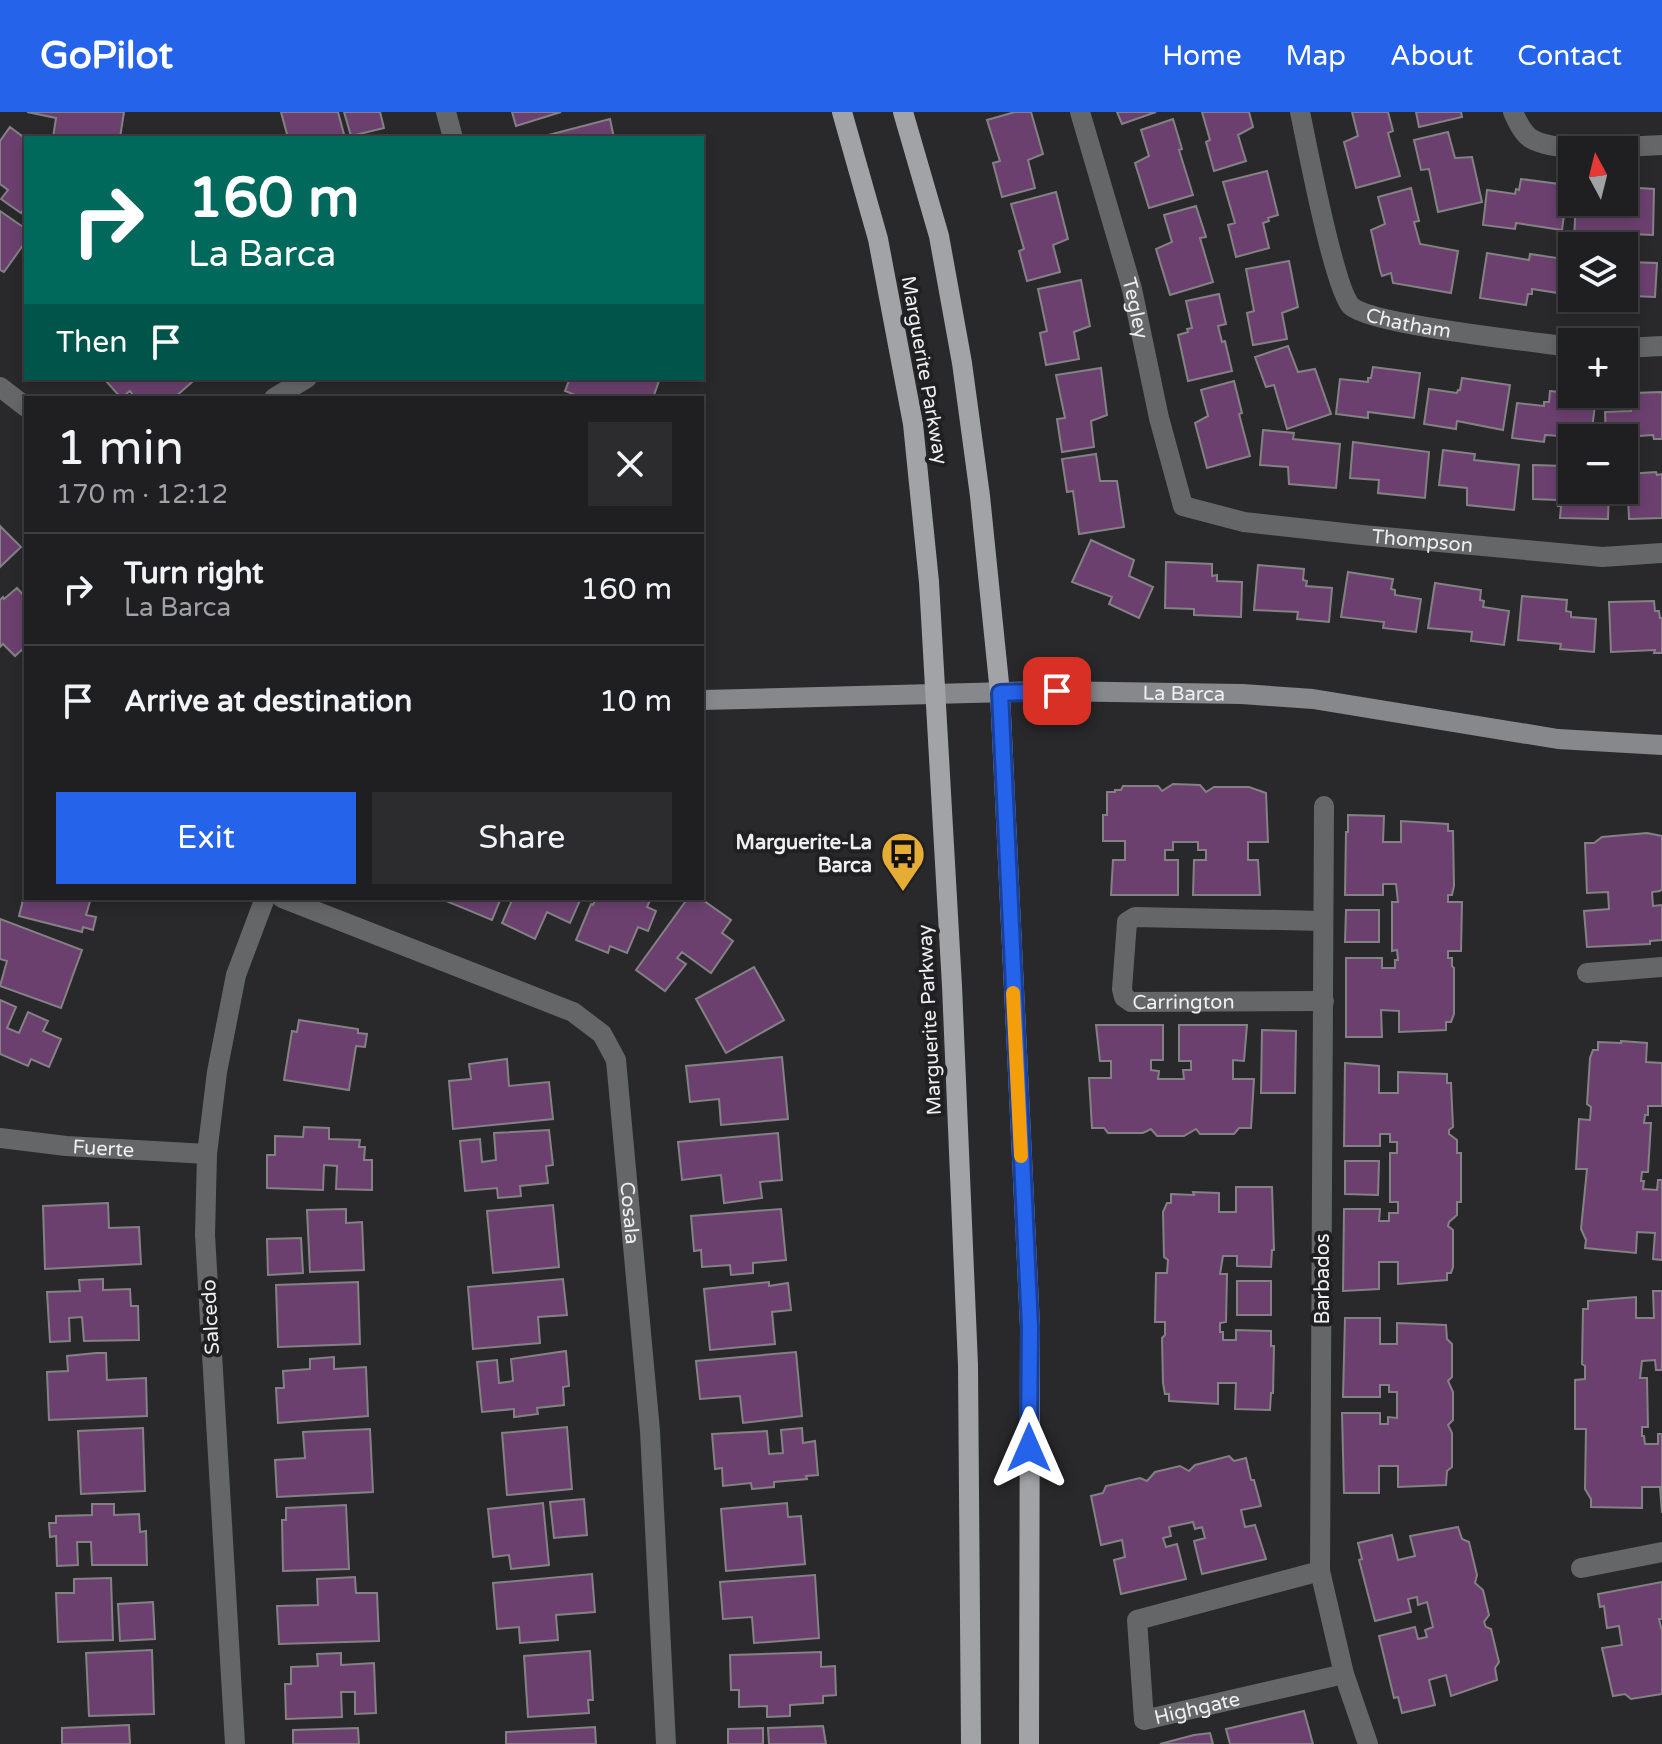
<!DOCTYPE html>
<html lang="en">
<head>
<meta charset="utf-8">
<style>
	:root { --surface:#1f1f21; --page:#2c2c2e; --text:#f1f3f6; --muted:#a1a2a5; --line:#3c3d3f; --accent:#2563eb }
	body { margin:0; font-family:"Varela Round",sans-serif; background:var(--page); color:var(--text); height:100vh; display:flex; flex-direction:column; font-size:30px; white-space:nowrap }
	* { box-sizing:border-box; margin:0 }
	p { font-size:26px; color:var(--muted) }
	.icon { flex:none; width:44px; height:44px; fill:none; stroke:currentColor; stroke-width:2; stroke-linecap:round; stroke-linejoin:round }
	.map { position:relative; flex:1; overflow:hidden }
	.side { position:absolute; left:24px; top:284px; width:680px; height:504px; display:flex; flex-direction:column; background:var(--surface); border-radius:0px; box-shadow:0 4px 12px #0003,0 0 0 2px var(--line) }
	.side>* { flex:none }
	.banner { position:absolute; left:24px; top:24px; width:680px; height:244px; border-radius:0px; box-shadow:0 4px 12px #0003,0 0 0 2px var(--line); background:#00695c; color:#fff; overflow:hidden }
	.needle { width:52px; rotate:353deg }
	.tools { position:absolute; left:1558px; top:24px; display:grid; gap:16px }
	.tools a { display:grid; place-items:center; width:80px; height:80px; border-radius:0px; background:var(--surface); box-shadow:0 4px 12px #0003,0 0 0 2px var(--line); font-size:40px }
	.pin { position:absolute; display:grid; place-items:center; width:68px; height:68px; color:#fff; margin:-34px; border-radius:16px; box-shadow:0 4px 12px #0006 }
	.me { position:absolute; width:88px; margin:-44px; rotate:0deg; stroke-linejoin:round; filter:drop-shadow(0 0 6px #0008) }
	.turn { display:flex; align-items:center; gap:28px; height:168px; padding:0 32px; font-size:36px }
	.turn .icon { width:104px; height:104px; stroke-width:2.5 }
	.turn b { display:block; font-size:56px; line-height:68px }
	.then { display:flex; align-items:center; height:76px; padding:0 32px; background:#0003; gap:16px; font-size:30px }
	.round { display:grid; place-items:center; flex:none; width:84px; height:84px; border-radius:0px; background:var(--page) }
	.overview { display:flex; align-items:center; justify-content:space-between; height:136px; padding:0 32px }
	h1 { font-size:48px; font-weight:600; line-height:60px }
	.primary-button { display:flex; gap:16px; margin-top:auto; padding:16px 32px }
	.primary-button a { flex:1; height:92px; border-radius:0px; background:var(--accent); color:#fff; font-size:32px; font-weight:600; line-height:92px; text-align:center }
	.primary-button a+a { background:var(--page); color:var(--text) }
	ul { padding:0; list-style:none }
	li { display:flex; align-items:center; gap:24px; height:112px; padding:0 32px; border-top:2px solid var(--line) }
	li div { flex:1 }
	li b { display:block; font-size:30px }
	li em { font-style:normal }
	header { display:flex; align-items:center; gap:48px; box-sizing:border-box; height:112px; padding:0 40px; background:var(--accent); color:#fff }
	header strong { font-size:38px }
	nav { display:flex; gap:44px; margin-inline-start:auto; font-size:28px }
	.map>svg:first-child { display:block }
	.building { fill:#6b406f; stroke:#848184; stroke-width:2 }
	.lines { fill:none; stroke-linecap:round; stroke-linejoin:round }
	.street { stroke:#656668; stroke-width:20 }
	.secondary { stroke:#87888b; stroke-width:20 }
	.primary { stroke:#a1a3a6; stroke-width:20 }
	.route-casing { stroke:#184099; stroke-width:20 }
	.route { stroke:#2563eb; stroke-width:14 }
	.slow { stroke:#f59e0b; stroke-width:14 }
	.labels { text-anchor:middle; stroke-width:8; stroke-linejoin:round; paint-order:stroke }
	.street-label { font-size:20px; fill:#efeef1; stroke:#201f22 }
	.poi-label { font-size:20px; font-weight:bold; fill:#efeef1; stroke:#201f22; text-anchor:end }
</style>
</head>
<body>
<header>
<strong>GoPilot</strong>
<nav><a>Home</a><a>Map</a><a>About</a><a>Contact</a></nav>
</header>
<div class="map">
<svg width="1662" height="1632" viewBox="0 0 1662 1632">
	<rect width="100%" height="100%" fill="#29292c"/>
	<path class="building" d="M27,0H124L120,26H53L56,6Z
		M281,0H338L345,26H288Z
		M344,0H380L384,16L351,24Z
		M512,0H561L516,14Z
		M1015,0H1031L1043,42L1028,48L1035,76L1002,85L993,51L1000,49L987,8Z
		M1117,0H1156L1122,12Z
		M1202,0H1249L1253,15L1238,23L1246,49L1214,59L1206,30L1210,28Z
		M1352,0H1388L1393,19L1388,21L1400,64L1356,76L1344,30L1358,24Z
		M1416,0H1461L1462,5L1419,15Z
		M610,7L614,26H537Z
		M1173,7L1182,37L1179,38L1193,83L1149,96L1135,51L1149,44L1141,18Z
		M10,15L26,27V94L21,101L1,87L8,78L0,72V29Z
		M1448,20L1455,46L1472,45L1482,90L1438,100L1429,57L1421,58L1414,28Z
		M1267,59L1278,103L1268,106L1269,109L1263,111L1269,136L1236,145L1228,113L1235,111L1223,70Z
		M1521,67L1568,73L1562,118L1516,111L1515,117L1483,113L1487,78L1515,82L1516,77L1519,78Z
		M1624,75L1654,77L1653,123L1608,121V127L1574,126L1576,90H1624Z
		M1411,76L1419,109L1414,110L1420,132L1458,139L1451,181L1393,171L1391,161L1382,164L1380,158L1371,118L1385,112L1378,85Z
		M1056,80L1068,127L1053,133L1060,160L1027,169L1019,139L1024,137L1011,92Z
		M1196,94L1206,125L1200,126L1213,170L1170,183L1156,137L1172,130L1164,103Z
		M0,99L26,117V129L4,160L0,158Z
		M1487,141L1529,148L1530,142L1564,147L1558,181L1532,177V182H1528L1526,193L1480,186Z
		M1289,149L1298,195L1282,201L1287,227L1253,233L1247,201L1254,199L1246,157Z
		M1628,150L1657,151L1655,185L1631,184L1630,190H1626L1625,201L1580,199V186H1624V155H1628Z
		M1081,168L1090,214L1074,220L1079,247L1046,253L1040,221L1047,219L1038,177Z
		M1219,182L1226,212L1218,214L1222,230L1225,229L1232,259L1188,269L1178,223L1188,220L1187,217L1192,216L1186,189Z
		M1288,234L1298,260L1315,257L1331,302L1287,317L1274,273L1266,275L1255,245Z
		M1373,255L1420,261L1414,306L1368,300V306L1336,302L1340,267L1368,270V266H1371Z
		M1101,256L1107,303L1091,309L1094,335L1062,340L1057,307L1065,306L1056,263Z
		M110,266H189L192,270L174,286H135L130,279L121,286L106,269Z
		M570,266H660L653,286H583L565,279Z
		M1462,266L1510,273L1503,318L1457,309L1456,317L1424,312L1429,277L1457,281L1458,278H1460Z
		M1234,269L1242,301L1239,302L1250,344L1207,356L1195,311L1208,304L1201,278Z
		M1550,279L1596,284L1591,326L1545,323L1544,330L1512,326L1517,291L1544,294V290H1549Z
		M1662,280V327H1654L1653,323L1639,324V333L1624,334V326H1606L1605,300L1631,299L1633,281Z
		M1263,318L1294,321L1293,327L1340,332L1336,376L1289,372L1288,355L1260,353Z
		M1353,330L1429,340L1425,386L1378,381L1379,368L1350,366Z
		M1443,338L1475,342L1474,348L1519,353L1514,398L1467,393V376L1439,373Z
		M1096,342L1100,369H1117L1124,415L1079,422L1073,379L1067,380L1062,347Z
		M1533,353L1565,354V363H1572V378H1609L1608,407L1560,406L1561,394H1558V388L1533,387Z
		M1656,360L1657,363L1662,362V406L1629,407L1627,362Z
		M0,414L21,435L0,455Z
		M1091,428L1134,448L1129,464L1153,475L1139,506L1109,492L1112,485L1072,470Z
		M1166,450L1212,452V464L1217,463V469L1242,470L1241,505L1194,503V497L1165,496Z
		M1258,453L1304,457L1303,468L1307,469L1306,474L1332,476L1329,510L1297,507L1298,500L1254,498Z
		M1348,460L1393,467L1391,477L1395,478V483L1421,487L1416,520L1383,516L1384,510L1341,505Z
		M1435,471L1481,478L1480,488L1484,489L1483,495L1509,499L1504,533L1471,529L1472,520L1428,516Z
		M17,476L26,486V534L15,544L3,532L0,535V488L3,485L4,487Z
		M1522,484L1567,488L1566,499L1571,500V505L1596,507L1594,540L1560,537L1561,532L1518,528Z
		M1654,489L1655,499H1659L1660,506H1662V541H1654L1655,538L1611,540L1609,490Z
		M1173,672L1200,673L1206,680L1214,675H1249L1266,681L1268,730H1248V748H1258L1260,783H1193L1194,748H1206V738H1198V730H1173V738H1165V748H1178V783H1111L1113,748H1125V729H1103V703H1107V680H1115V678H1121L1123,674H1158L1162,679Z
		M1348,703L1384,704L1383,730H1401V709L1448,712V719H1453L1454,774L1452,783H1448V790H1462L1461,839H1448V846H1452V854L1454,856V902L1451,910H1446V918L1399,920V899L1381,898L1382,925H1346V846H1382V856H1395V848H1398L1397,838L1392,839V790H1398L1396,772H1383V783H1345L1346,720H1348Z
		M1647,721L1662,724V777L1660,779L1652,780L1653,794L1662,793V828L1650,829V832L1587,835L1584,799L1609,797L1608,780L1587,781L1585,731H1594L1602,725Z
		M26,776V786H91L86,803L96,805L93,818L83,815L82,820L19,804Z
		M439,786H501L492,808Z
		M513,786H581L570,811L547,800L535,827L502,811Z
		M596,786H651L647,795L656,799L648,819L638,815L627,841L610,834L608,841L576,828L591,792L593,793Z
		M688,786H700L731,808L722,821L733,829L711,861L682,840L677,846L686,852L665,879L636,858Z
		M1346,798H1379V830H1345Z
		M0,807L82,838L61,896L0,874L7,849L0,847Z
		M754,855L784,908L726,941L696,887Z
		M0,888L16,895L7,916L19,921L28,900L48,909L43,919L61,927L49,955L31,947L28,954L0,942Z
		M299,908L358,917V921L367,922L365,935L356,934L349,978L284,968L292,919L297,920Z
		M1096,913H1163V948H1151V958L1159,959L1158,967H1184L1183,958H1191V949H1179V913H1247L1244,949L1233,948V967H1254L1251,1016H1239L1234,1022H1200L1196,1017L1184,1024H1157L1151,1017L1143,1021H1108L1104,1016H1092L1089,966H1111V949H1100Z
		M1262,918L1296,919L1295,981H1261Z
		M1621,929L1647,931L1646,950L1662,951V994H1648V1003H1645L1644,1011H1651L1648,1060H1642L1641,1069H1644L1643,1077L1657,1078L1658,1068H1662V1148L1653,1147L1655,1121L1637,1120L1636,1141L1585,1136L1586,1128L1581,1117L1587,1057H1576L1579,1007L1590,1008L1591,995L1587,992L1590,946L1593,938H1598V930L1621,931Z
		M782,945L788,1007L721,1013L719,987L690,990L686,954Z
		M507,947L509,974L549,970L553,1007L453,1017L449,969L471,967L469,952Z
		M1345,951L1379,954V981H1398V960L1447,962V971H1451L1453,1015L1449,1018V1022L1457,1028V1041H1461V1090H1457V1103L1449,1110L1448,1114L1453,1118V1155L1451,1161H1447V1168L1398,1172V1150H1379V1177L1343,1179L1344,1097H1380L1379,1109H1389V1101H1398V1090H1390V1041H1397V1030H1390V1022H1380V1034H1344Z
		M304,1015L329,1016V1027L360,1028L359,1035H365L364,1048H372V1078L336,1077L337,1054L324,1053L323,1078L267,1076V1043H275V1024L303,1025Z
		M549,1018L553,1053L546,1054L548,1071L520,1074L521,1084L498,1086L497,1076L465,1079L460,1029L480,1027L482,1050L496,1048L494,1021Z
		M778,1021L782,1068L760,1070L762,1086L724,1091L721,1063L682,1068L678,1030Z
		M1345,1049H1379L1378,1083L1345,1082Z
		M1236,1075H1272L1274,1138H1272L1271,1155L1237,1154V1144H1223L1220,1162H1227L1226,1210L1220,1211V1220H1223V1228H1236V1218L1271,1219V1234H1274L1273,1281H1271L1270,1298L1235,1297L1236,1271H1218V1292L1169,1289V1282H1165L1163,1271L1162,1226L1165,1223V1210H1155L1156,1161H1167L1168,1148L1164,1145L1163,1100L1167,1091H1171V1082L1194,1083L1193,1080L1219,1081V1100H1236Z
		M108,1091L109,1116L139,1115L141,1152L45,1157L43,1094Z
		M553,1093L559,1155L493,1161L487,1099Z
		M346,1097V1111L362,1110L364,1158L310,1160L307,1098Z
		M781,1097L786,1148L753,1151V1161L731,1163L730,1153L702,1155L701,1138L694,1139L691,1104Z
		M301,1126L303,1161L268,1163L267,1127Z
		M103,1167V1178L130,1177L131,1194H138L139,1228L84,1229L82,1205L69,1206L70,1229L50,1230L47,1180L80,1179L79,1168Z
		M563,1167L567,1203L538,1205L540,1231L473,1237L468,1175Z
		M1237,1169H1271V1203H1237Z
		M358,1170L360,1232L278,1235L276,1173Z
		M769,1170V1174L788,1171L791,1198L772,1200L775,1232L710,1238L704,1177Z
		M1653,1179H1662V1258H1656L1655,1248L1642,1249L1640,1266H1647L1648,1315H1642V1324H1644L1645,1332H1658V1322H1662V1401L1660,1375H1642V1396L1591,1395V1387L1585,1377L1586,1317H1575V1268L1585,1267V1254L1582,1252L1583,1197H1588V1189L1636,1185V1206H1654Z
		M1345,1206H1380V1232H1397V1211L1446,1213L1447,1227L1452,1232V1265L1448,1269L1453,1280V1308L1448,1313L1452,1321V1355L1447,1359L1446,1373L1398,1375V1354H1379V1381H1344L1342,1301H1380V1312H1388V1305L1397,1306V1280H1389V1273H1380V1285H1343Z
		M566,1239L569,1274L563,1275L564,1293L537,1296L538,1302L514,1305V1297L482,1300L477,1250L497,1248L499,1271L513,1269L511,1247Z
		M796,1240L802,1304L743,1311L740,1284L700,1287L696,1249Z
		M96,1241H106L107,1268L146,1266L147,1304L49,1308L47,1260L68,1259L67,1244Z
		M334,1245V1257L366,1255L368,1304L278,1311L276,1276H284L283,1259L310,1257V1247Z
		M567,1315L572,1377L507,1383L502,1321Z
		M143,1316L145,1379L81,1382L78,1319Z
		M802,1316L803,1331L815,1329L818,1363L806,1364L807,1367L774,1370V1375L752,1377L751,1371L723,1374L722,1356L715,1357L712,1322L767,1319L769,1342L783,1341L781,1318Z
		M370,1317L373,1380L277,1385L275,1348L305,1346L303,1320Z
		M1229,1344L1234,1349L1246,1346L1251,1368H1254L1261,1394L1241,1398L1245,1415L1255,1413L1266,1447L1202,1462L1194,1429L1205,1426L1202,1415L1195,1417L1193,1410L1169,1415L1171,1424L1163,1426L1166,1435L1177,1432L1186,1467L1121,1482L1114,1448L1125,1445L1122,1428L1101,1433L1091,1384L1103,1381L1106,1374L1140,1366L1147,1369L1155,1360L1180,1354L1189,1359L1195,1353Z
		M584,1387L587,1423L554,1426L550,1390Z
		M543,1391L549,1453L511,1457L509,1443L493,1445L488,1397Z
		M787,1391L788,1405L801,1404L805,1452L726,1459L721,1397Z
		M92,1392H114V1403L139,1402L140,1420L146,1419L147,1453H92L91,1430H77L78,1453L57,1454L56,1424L50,1425L49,1411H56V1404L92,1403Z
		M346,1393L349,1457L283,1459L282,1408H286V1396Z
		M1458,1415L1462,1427L1469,1430L1477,1463L1475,1471L1483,1478L1489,1503L1484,1510L1486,1515L1491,1517L1499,1550L1495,1556L1497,1568L1451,1584L1446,1563L1429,1568L1435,1593L1402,1601L1398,1585L1394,1586L1379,1524L1415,1515L1418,1527L1427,1525L1425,1518L1433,1515L1427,1490L1418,1493L1417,1485L1408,1487L1411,1500L1375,1509L1359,1448L1362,1447L1358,1431L1392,1423L1398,1448L1415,1444L1410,1424Z
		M592,1462L595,1500L556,1503L558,1528L520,1531L519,1515L497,1517L493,1471Z
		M815,1463L819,1526L754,1531L752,1505L723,1507L720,1470Z
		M355,1465L356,1481H377L379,1529L279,1532L277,1494L318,1493L317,1467Z
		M111,1466L113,1528L58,1530L56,1481H74V1467Z
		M1662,1470V1507H1659L1662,1519V1582L1631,1587L1625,1582L1613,1584L1602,1536L1622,1533L1619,1514L1607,1516L1604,1494L1600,1495L1598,1482Z
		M153,1490L155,1527L120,1529L118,1492Z
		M152,1538L154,1602L89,1604L86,1541Z
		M590,1539L593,1588H588L589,1601L528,1605L524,1544Z
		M821,1540V1555L835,1554L836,1583L823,1584V1591L790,1593V1604L767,1605V1594L739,1595V1578H731L730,1543Z
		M341,1541V1553L374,1551L376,1601L355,1602V1580H341L342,1605L286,1607L285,1572H291V1555L318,1554L317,1542Z
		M1304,1599L1313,1632H1230L1226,1617Z
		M129,1613L130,1632H62V1616Z
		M823,1614L826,1632H769L768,1616Z
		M595,1615L596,1632H506V1620Z
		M358,1616L359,1632H293V1618Z
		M763,1616V1632H728V1617Z
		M1210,1621L1213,1632H1160L1194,1623Z"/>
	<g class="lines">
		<g class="street">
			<path d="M446,0L453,26"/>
			<path id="s1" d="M1080,0L1132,177L1159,306L1183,394L1244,410L1362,423L1602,445L1662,441"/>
			<path id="s2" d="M1300,0C1307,33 1334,176 1351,194C1371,213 1536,230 1572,235"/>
			<path d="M1513,0C1517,9 1522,20 1530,26C1557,43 1629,34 1662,33"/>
			<path d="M1624,236L1662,234"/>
			<path d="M0,275L26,295"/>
			<path d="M274,286L307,266"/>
			<path d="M1324,694L1320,1459L1344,1562L1368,1632"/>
			<path id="s3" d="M282,786L573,900L602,922L616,948L650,1319L666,1632"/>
			<path id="s4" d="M1323,809L1135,805L1127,810L1122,877L1124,885L1131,890L1324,889"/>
			<path d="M1587,861L1662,855"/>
			<path id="s5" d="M0,1026L66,1034L207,1042"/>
			<path d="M1581,1456L1662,1440"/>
			<path id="s6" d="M1320,1459L1137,1508L1144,1608L1344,1562"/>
			<path d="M235,1632L205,1123L207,1042L217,960L236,863L265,786"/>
		</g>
		<path class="secondary" id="s7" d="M702,588L1048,579L1242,582L1313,587L1558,627L1662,633"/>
		<path class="primary" d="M842,0L878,127L913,312L929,470L952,874L968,1253L971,1632
			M903,0L939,124L962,251L980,384L1000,581L1030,1215L1029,1632"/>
	</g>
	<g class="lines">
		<g class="route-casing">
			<path id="route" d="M1029,1336L1030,1215L1000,581L1057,579"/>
		</g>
		<use href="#route" class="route"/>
		<path class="slow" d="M1013,881L1021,1044"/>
	</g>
	<defs>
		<g id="bus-pin" transform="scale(2.3)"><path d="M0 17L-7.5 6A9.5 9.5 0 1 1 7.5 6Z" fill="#e5ad35" stroke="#201f22"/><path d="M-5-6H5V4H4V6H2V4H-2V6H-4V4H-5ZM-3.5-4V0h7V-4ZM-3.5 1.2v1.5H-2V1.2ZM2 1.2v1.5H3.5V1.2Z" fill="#111"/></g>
	</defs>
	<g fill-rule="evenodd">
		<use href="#bus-pin" x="903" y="742"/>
	</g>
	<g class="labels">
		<g class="street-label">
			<text dy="7" stroke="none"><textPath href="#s1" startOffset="204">Tegley</textPath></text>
			<text dy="7" stroke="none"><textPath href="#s2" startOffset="262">Chatham</textPath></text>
			<text transform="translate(925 258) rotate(80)" y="7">Marguerite Parkway</text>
			<text dy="7" stroke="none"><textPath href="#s1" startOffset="650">Thompson</textPath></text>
			<text dy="7" stroke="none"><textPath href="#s7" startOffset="482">La Barca</textPath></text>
			<text dy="7" stroke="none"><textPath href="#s4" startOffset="334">Carrington</textPath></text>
			<text transform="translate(929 908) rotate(-93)" y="7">Marguerite Parkway</text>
			<text dy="7" stroke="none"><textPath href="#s5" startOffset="104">Fuerte</textPath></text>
			<text dy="7" stroke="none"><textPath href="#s3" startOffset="532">Cosala</textPath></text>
			<text transform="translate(1322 1167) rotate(-90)" y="7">Barbados</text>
			<text transform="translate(210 1205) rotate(-93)" y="7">Salcedo</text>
			<text dy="7" stroke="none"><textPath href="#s6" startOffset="344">Highgate</textPath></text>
		</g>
		<g class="poi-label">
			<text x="872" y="737">Marguerite-La<tspan x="872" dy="23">Barca</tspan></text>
		</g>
	</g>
</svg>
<div class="tools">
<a><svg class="needle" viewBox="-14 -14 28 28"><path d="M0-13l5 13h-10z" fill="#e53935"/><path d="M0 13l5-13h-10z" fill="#a1a2a5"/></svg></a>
<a><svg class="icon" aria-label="layers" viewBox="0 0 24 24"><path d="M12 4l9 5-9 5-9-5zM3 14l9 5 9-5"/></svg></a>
<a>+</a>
<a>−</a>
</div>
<div class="pin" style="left:1057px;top:579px;background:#d93025"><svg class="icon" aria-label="arrive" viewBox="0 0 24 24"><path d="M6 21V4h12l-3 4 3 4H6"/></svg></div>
<svg class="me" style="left:1029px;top:1336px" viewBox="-20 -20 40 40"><path d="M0-17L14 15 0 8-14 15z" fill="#2563eb" stroke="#fff" stroke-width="4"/></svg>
<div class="banner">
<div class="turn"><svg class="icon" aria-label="right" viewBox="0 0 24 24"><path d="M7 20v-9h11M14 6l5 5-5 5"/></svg><div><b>160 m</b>La Barca</div></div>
<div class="then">Then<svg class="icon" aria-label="arrive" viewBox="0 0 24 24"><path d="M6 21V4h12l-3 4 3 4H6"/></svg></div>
</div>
<section class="side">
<div class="overview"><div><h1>1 min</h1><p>170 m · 12:12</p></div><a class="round"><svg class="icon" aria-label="close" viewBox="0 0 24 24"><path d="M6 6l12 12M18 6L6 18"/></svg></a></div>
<ul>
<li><svg class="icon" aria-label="right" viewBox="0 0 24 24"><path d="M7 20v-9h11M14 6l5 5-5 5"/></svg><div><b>Turn right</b><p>La Barca</p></div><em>160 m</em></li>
<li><svg class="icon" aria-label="arrive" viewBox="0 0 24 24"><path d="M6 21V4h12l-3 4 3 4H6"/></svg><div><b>Arrive at destination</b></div><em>10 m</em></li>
</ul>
<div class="primary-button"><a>Exit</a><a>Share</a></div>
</section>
</div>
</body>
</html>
